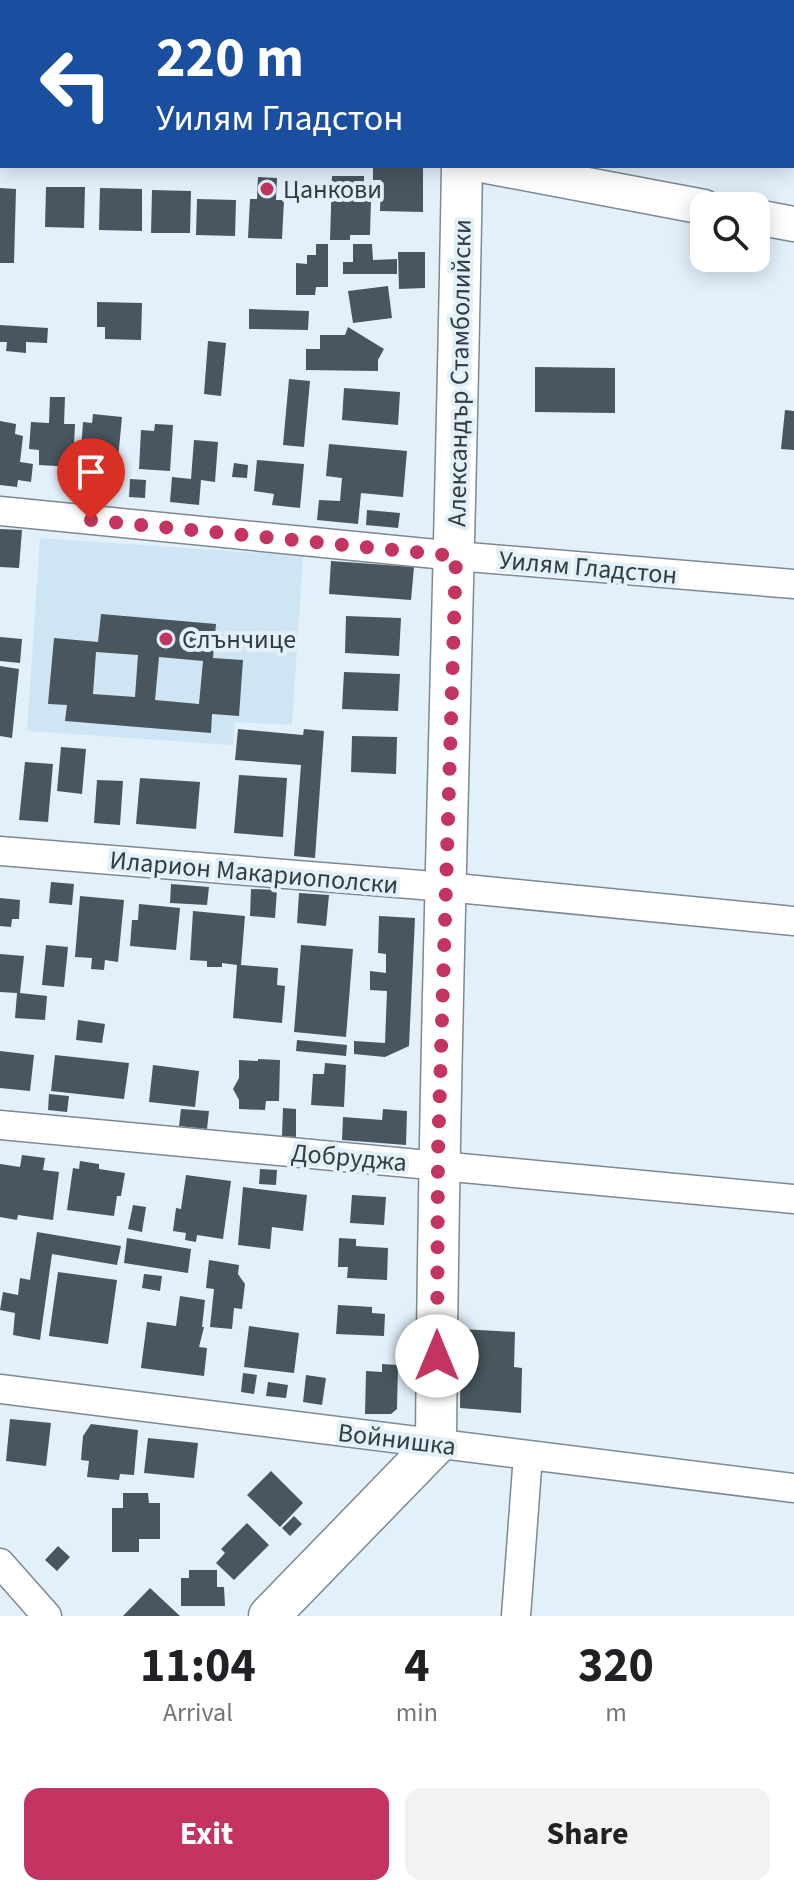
<!DOCTYPE html>
<html lang="en">
<head>
<meta charset="utf-8">
<style>
	:root { --surface:#fff; --page:#f2f2f2; --text:#202124; --muted:#757577; --accent:#c33560 }
	body { margin:0; font-family:"Source Sans 3",sans-serif; background:var(--page); color:var(--text); height:100vh; display:flex; flex-direction:column; font-size:30px; white-space:nowrap }
	* { box-sizing:border-box; margin:0 }
	p { font-size:26px; color:var(--muted) }
	.icon { flex:none; width:44px; height:44px; fill:none; stroke:currentColor; stroke-width:2; stroke-linecap:round; stroke-linejoin:round }
	.map { position:relative; height:1616px; overflow:hidden }
	.panel { display:flex; flex-direction:column; background:var(--surface); flex:1 }
	.panel>* { flex:none }
	.banner { position:absolute; left:0px; top:0px; width:794px; height:168px; box-shadow:0 4px 20px #0003; background:#1a4fa0; color:#fff; overflow:hidden }
	.controls { position:absolute; left:690px; top:192px; display:grid; gap:16px }
	.controls a { display:grid; place-items:center; width:80px; height:80px; border-radius:16px; background:var(--surface); box-shadow:0 4px 20px #0003; font-size:40px }
	.pin { position:absolute; display:grid; place-items:center; width:68px; height:68px; color:#fff; margin:-82px -34px; border-radius:50% 50% 50% 0; rotate:-45deg; box-shadow:0 0 8px #0007 }
	.pin .icon { rotate:45deg }
	.me { position:absolute; width:88px; margin:-44px; rotate:0deg; stroke-linejoin:round; filter:drop-shadow(0 0 6px #0008) }
	.turn { display:flex; align-items:center; gap:28px; height:168px; padding:0 24px; font-size:36px }
	.turn .icon { width:104px; height:104px; stroke-width:2.5 }
	.turn b { display:block; font-size:56px; line-height:68px }
	.eta { display:flex; justify-content:space-evenly; align-items:center; height:136px; text-align:center }
	.eta b { font-size:48px; font-weight:700; line-height:56px }
	.button { display:flex; gap:16px; margin-top:auto; padding:16px 24px }
	.button a { flex:1; height:92px; border-radius:16px; background:var(--accent); color:#fff; font-size:32px; font-weight:700; line-height:92px; text-align:center }
	.button a+a { background:var(--page); color:var(--text) }
	.map>svg:first-child { display:block }
	.built { fill:#d0e5f4 }
	.building { fill:#49565e; fill-rule:evenodd }
	.lines { fill:none; stroke-linecap:round; stroke-linejoin:round }
	.minor-casing { stroke:#7c8992; stroke-width:31 }
	.tertiary-casing { stroke:#7c8992; stroke-width:37 }
	.secondary-casing { stroke:#7c8992; stroke-width:43 }
	.minor { stroke:#fff; stroke-width:28 }
	.tertiary { stroke:#fff; stroke-width:34 }
	.secondary { stroke:#fff; stroke-width:40 }
	.route { stroke:#c33560; stroke-width:14; stroke-dasharray:0 25.2 }
	.poi-dot { fill:#c33560; stroke:#e2f0fa; stroke-width:3 }
	.labels { text-anchor:middle; stroke-width:8; stroke-linejoin:round; paint-order:stroke }
	.poi-label { font-size:26px; fill:#353b3f; stroke:#e2f0fa; text-anchor:start }
	.street-label { font-size:26px; fill:#353b3f; stroke:#e2f0fa }
</style>
</head>
<body>
<div class="map">
<svg width="794" height="1616" viewBox="0 0 794 1616">
	<rect width="100%" height="100%" fill="#e2f0fa"/>
	<path class="built" d="M40,538L303,556L292,725L235,722L233,745L27,731Z"/>
	<path class="building" d="M373,167L423,168V212L380,211L381,180H373Z
		M332,176H364V200H371L370,235H350V240H330Z
		M258,177L277,178L276,200H284L282,239L248,238L250,199H257Z
		M46,187H85L84,228L45,227Z
		M0,188L16,189L14,263H0Z
		M100,188L142,189V231L99,230Z
		M152,190L191,191L190,233H151Z
		M197,199L236,200L235,236L196,235Z
		M316,244H328V287H316L315,295H296V263L307,264V255H316Z
		M353,244H372L373,260L397,259V274H343V262H353Z
		M398,252H425V288L399,289Z
		M388,286L392,318L353,323L348,291Z
		M97,302L142,303L141,340L105,339V327H97Z
		M249,309L309,311L308,330L249,329Z
		M0,325L48,328L47,343L26,342V353L6,351L7,342H0Z
		M348,327L384,349L378,360V371L306,370V349H320V335H345Z
		M208,341L226,343L221,396L204,394Z
		M535,367L615,368V413L535,412Z
		M289,379L310,381L304,447L283,445Z
		M344,388L400,392L398,425L342,420Z
		M50,397H65L64,424H75L73,467L39,465V450L29,449L31,422L49,423Z
		M785,410L794,411V450L781,449Z
		M93,414L122,417L117,469L89,466L90,453L81,452L83,422L92,423Z
		M0,421L16,424L15,434L23,436L20,462L33,464L31,482L18,480L17,487L0,485Z
		M155,424L173,425L170,471L139,469L141,430L154,431Z
		M194,440L218,442L215,482L201,480L199,505L170,502L172,477L191,479Z
		M329,444L407,451L403,497L361,493L358,524L317,520L319,500L340,501L342,478L326,476Z
		M257,460L304,464L300,508L272,505L274,494L254,491Z
		M234,463L248,465L247,478L232,477Z
		M70,474L92,476L91,493L68,491Z
		M130,479L146,480L145,498L129,497Z
		M367,510L400,513L398,528L366,525Z
		M0,529L22,530L19,568L0,567Z
		M331,561L414,567L411,600L329,594Z
		M101,614L216,624L213,658L243,660L239,716L212,714L211,733L65,721L67,705L48,704L54,638L98,642ZM96,652L138,655L135,697L93,694ZM159,657L203,661L199,704L155,700Z
		M346,616L401,618L399,656L345,653Z
		M0,637L22,639L20,663L0,661Z
		M0,666L19,669L12,738L0,736Z
		M344,672L400,674L398,711L342,709Z
		M238,729L303,735L304,729L324,731L315,858L294,856L301,765L235,760Z
		M352,736L397,737L396,774L351,772Z
		M61,747L86,749L82,794L57,791Z
		M25,762L53,764L48,822L19,820Z
		M239,775L287,778L283,837L234,833Z
		M140,778L200,782L196,829L136,824Z
		M97,780L123,781L120,825L94,823Z
		M51,882L74,884L72,905L49,903Z
		M171,884L209,887L207,905L170,903Z
		M251,889L277,890L275,918L250,916Z
		M299,893L329,895L326,926L297,923Z
		M80,896L124,900L118,962L105,960L104,970L91,969L92,958L75,957Z
		M0,898L20,900L19,919H12L11,927L0,926Z
		M139,904L180,908L176,950L130,946L132,920H138Z
		M193,911L245,916L241,965L278,968L277,985L285,986L282,1023L233,1018L237,965L222,963V967H207V961L190,960Z
		M379,916L415,918L409,1046L385,1057L354,1054V1041L385,1043L387,991L370,990V971L386,973V954L378,953Z
		M46,945L68,947L64,987L42,985Z
		M301,945L353,949L346,1037L294,1032Z
		M0,954L24,956L20,993L47,996L45,1020L15,1018L17,993L0,992Z
		M78,1020L105,1024L102,1043L76,1040Z
		M297,1040L347,1045L346,1056L296,1051Z
		M0,1051L34,1055L30,1091L0,1088Z
		M55,1055L129,1063L124,1099L51,1091Z
		M258,1059L280,1060L279,1101H266L265,1110L239,1109V1100L233,1089L239,1078V1060L258,1061Z
		M325,1063L346,1065L344,1107L311,1105L313,1074H324Z
		M153,1065L199,1071L195,1107L149,1102Z
		M49,1094L69,1096L67,1112L48,1110Z
		M283,1108L296,1109V1137L282,1136Z
		M181,1109L209,1111L207,1129L179,1126Z
		M383,1109L407,1111L406,1145L342,1140L343,1117L382,1120Z
		M22,1155L45,1158L43,1170L59,1172L53,1220L18,1215L17,1220L0,1217V1164L20,1167Z
		M80,1161L99,1164V1169L125,1173L121,1196H117L114,1216L67,1210L73,1168L79,1169Z
		M260,1169L277,1170L276,1185L259,1184Z
		M186,1175L231,1181L223,1239L197,1235L196,1242L185,1240L186,1233L173,1231L176,1208L181,1209Z
		M243,1187L307,1195L303,1231L272,1227L270,1249L238,1245Z
		M352,1195L386,1197L384,1225L350,1223Z
		M133,1205L146,1207L142,1232L128,1229Z
		M37,1232L121,1246L117,1265L52,1254L40,1340L13,1335L15,1313L0,1310L3,1292L18,1295L20,1278L30,1280Z
		M127,1238L191,1249L188,1273L124,1263Z
		M339,1238L356,1239V1246L388,1248L387,1280L347,1278L348,1267H338Z
		M209,1260L239,1265L238,1274L245,1284L242,1309L234,1308L232,1329L210,1327L214,1289L206,1288Z
		M58,1272L117,1280L108,1344L49,1336Z
		M144,1274L162,1276L160,1291L142,1288Z
		M180,1296L205,1300L202,1327H204L199,1347L207,1348L204,1376L141,1368L147,1322L176,1326Z
		M338,1305L372,1307V1313L385,1314L384,1336L336,1334Z
		M249,1326L299,1333L294,1373L244,1367Z
		M461,1329L515,1332L514,1367L522,1368L521,1413L460,1408Z
		M382,1364L398,1365L397,1409L391,1414H365L366,1371L382,1372Z
		M243,1373L257,1375L254,1394L241,1392Z
		M306,1375L326,1378L322,1405L303,1402Z
		M268,1382L288,1385L286,1398L266,1396Z
		M10,1419L51,1423L46,1466L6,1461Z
		M91,1424L138,1430L134,1475L120,1474L119,1480L87,1477L89,1461L81,1460L83,1436Z
		M148,1438L198,1443L194,1478L144,1473Z
		M271,1471L303,1503L280,1527L247,1495Z
		M123,1493H148L149,1503H160V1539H139V1552H112V1508H123Z
		M294,1516L302,1524L290,1536L282,1528Z
		M247,1523L269,1545L234,1580L216,1563L225,1553L221,1549Z
		M58,1546L70,1557L57,1571L45,1560Z
		M189,1570H217V1587H224L225,1606H181V1578H189Z
		M150,1588L180,1616H123Z"/>
	<g class="lines">
		<g class="minor-casing">
			<path id="minor" d="M38,2V0
				M0,511L456,556L794,584
				M0,851L446,887L794,921
				M0,1125L794,1199
				M0,1389L794,1488
				M0,1563L47,1616
				M516,1616L528,1455"/>
		</g>
		<g class="tertiary-casing">
			<path id="tertiary" d="M0,143H2
				M487,166L704,207
				M756,217L794,224"/>
		</g>
		<g class="secondary-casing">
			<path id="secondary" d="M461,0V2
				M269,1616L436,1444C439,1018 455,592 462,166"/>
		</g>
		<use href="#minor" class="minor"/>
		<use href="#tertiary" class="tertiary"/>
		<use href="#secondary" class="secondary"/>
	</g>
	<g class="lines">
		<path class="route" d="M91,520L456,556L438,1152L437,1356"/>
	</g>
	<g class="poi-dot">
		<circle cx="267" cy="189" r="8"/>
		<circle cx="166" cy="639" r="8"/>
	</g>
	<g class="labels">
		<g class="poi-label">
			<text x="283" y="198">Цанкови</text>
			<text x="182" y="648">Слънчице</text>
		</g>
		<g class="street-label">
			<text transform="translate(459 373) rotate(-89)" y="9">Александър Стамболийски</text>
			<text transform="translate(588 567) rotate(5)" y="9">Уилям Гладстон</text>
			<text transform="translate(254 872) rotate(5)" y="9">Иларион Макариополски</text>
			<text transform="translate(349 1157) rotate(5)" y="9">Добруджа</text>
			<text transform="translate(397 1439) rotate(7)" y="9">Войнишка</text>
		</g>
	</g>
</svg>
<div class="controls">
<a><svg class="icon" aria-label="search" viewBox="0 0 24 24"><circle cx="10" cy="10" r="6"/><path d="M15 15l6 6"/></svg></a>
</div>
<div class="pin" style="left:91px;top:520px;background:#d93025"><svg class="icon" aria-label="arrive" viewBox="0 0 24 24"><path d="M6 21V4h12l-3 4 3 4H6"/></svg></div>
<svg class="me" style="left:437px;top:1356px" viewBox="-20 -20 40 40"><circle r="19" fill="#fff"/><path d="M0-13L10 11 0 6-10 11z" fill="#c33560"/></svg>
<div class="banner">
<div class="turn"><svg class="icon" aria-label="left" viewBox="0 0 24 24"><path d="M17 20v-9H6M10 6l-5 5 5 5"/></svg><div><b>220 m</b>Уилям Гладстон</div></div>
</div>
</div>
<section class="panel">
<div class="eta">
<div><b>11:04</b><p>Arrival</p></div>
<div><b>4</b><p>min</p></div>
<div><b>320</b><p>m</p></div>
</div>
<div class="button"><a>Exit</a><a>Share</a></div>
</section>
</body>
</html>
